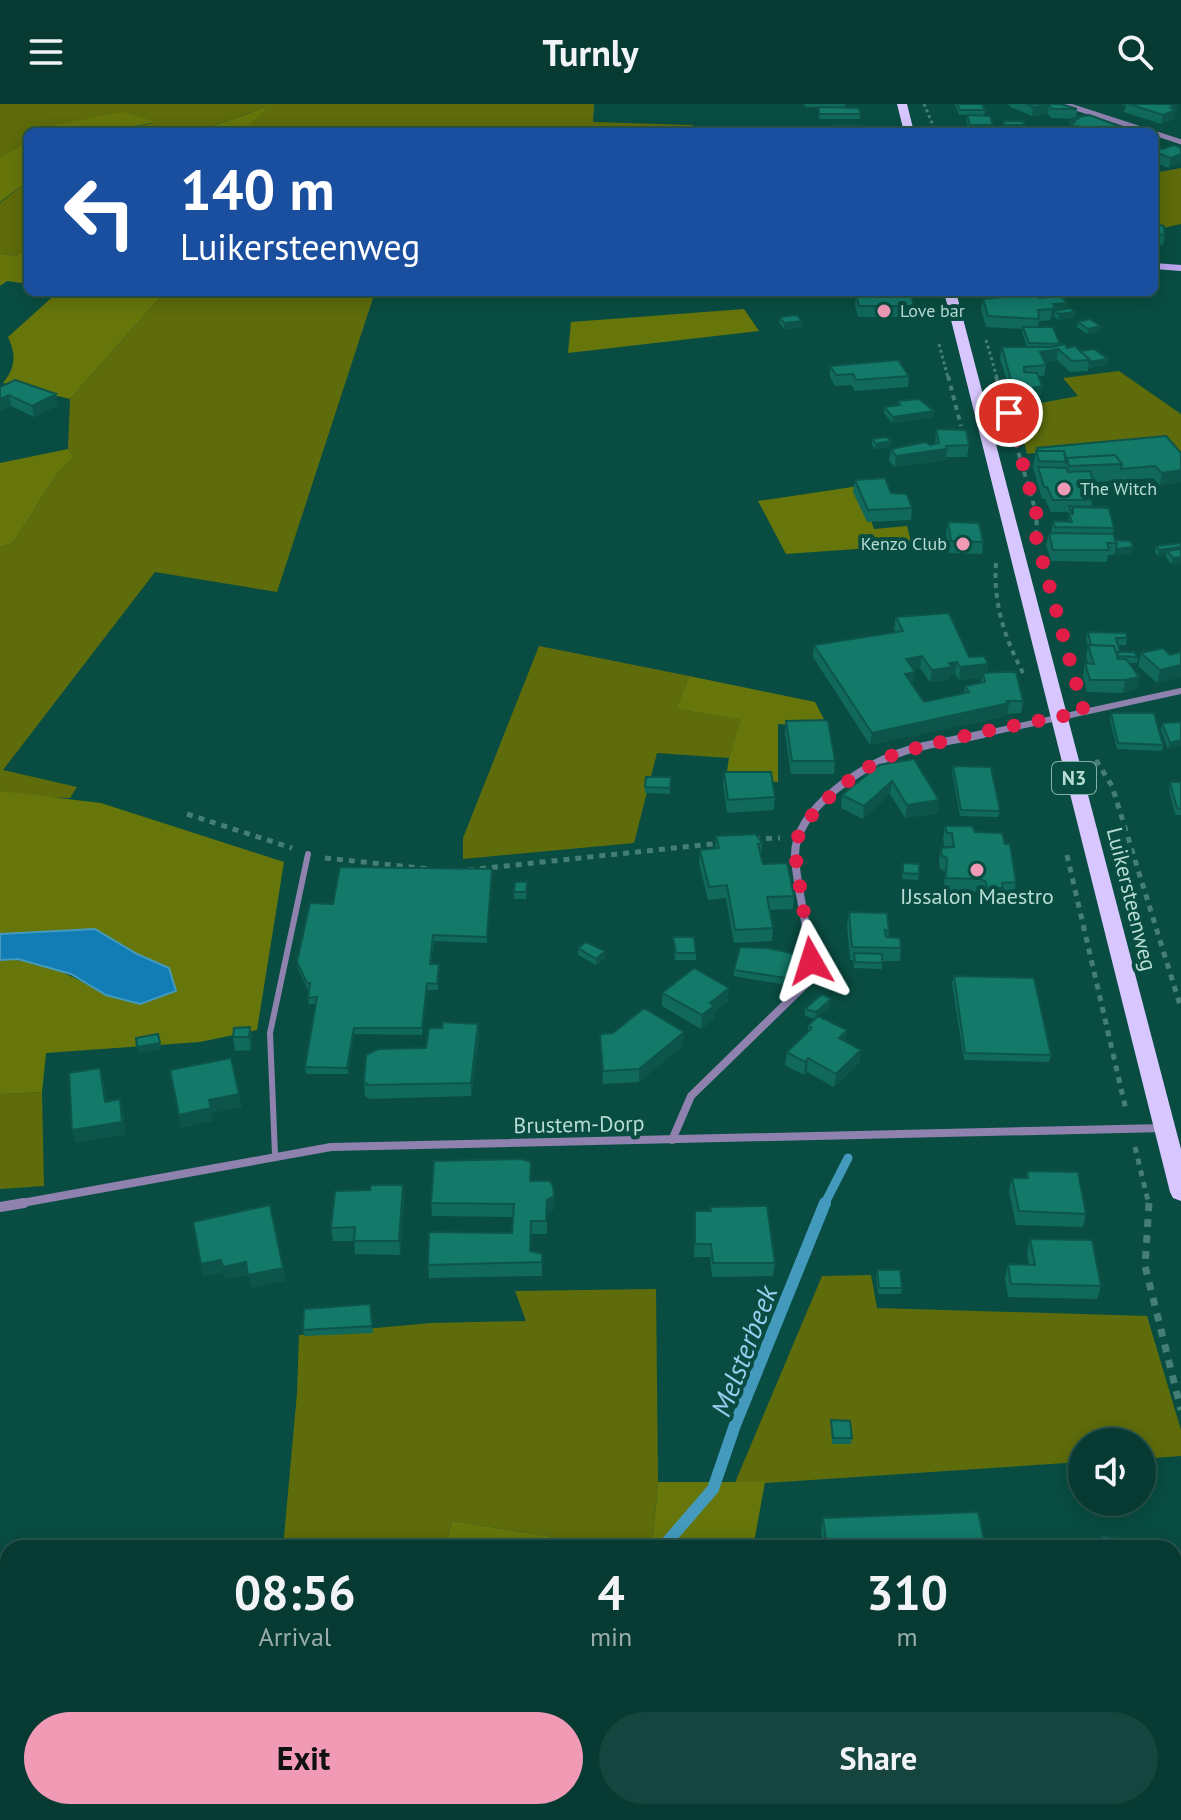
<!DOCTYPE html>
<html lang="en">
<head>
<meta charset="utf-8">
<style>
	:root { --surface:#073a32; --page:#15453e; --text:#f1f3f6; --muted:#98adac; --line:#28544d; --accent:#f09ab6 }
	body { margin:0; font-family:"PT Sans",sans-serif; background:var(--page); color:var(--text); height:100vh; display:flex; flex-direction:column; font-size:30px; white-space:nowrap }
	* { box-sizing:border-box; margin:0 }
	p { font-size:26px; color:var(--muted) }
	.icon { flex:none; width:44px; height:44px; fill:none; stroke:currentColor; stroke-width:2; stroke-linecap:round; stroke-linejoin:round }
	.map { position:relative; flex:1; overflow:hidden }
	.sheet { position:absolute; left:0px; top:1436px; width:1182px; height:280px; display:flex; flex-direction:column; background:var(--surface); border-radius:24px 24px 0 0; box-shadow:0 4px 20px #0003,0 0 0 2px var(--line) }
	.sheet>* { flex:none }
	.guide { position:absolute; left:24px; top:24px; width:1134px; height:168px; border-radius:12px; box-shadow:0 4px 20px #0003,0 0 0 2px var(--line); background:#1a4fa0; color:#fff; overflow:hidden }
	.controls { position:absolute; left:1068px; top:1324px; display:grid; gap:16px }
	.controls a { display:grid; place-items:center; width:88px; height:88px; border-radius:50%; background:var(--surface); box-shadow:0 4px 20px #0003,0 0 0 2px var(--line); font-size:40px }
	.pin { position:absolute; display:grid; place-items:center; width:68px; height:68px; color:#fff; margin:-34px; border:4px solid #fff; border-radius:50%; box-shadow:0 2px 8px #0007 }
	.me { position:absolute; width:88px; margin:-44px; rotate:354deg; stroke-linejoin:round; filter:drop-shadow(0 0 6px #0008) }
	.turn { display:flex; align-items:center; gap:28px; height:168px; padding:0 24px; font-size:36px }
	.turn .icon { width:104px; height:104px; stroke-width:2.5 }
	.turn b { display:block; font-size:56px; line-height:68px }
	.eta { display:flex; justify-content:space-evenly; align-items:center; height:136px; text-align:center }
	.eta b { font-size:48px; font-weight:600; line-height:56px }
	.button { display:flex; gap:16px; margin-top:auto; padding:16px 24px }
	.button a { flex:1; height:92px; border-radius:48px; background:var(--accent); color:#111; font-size:32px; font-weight:600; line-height:92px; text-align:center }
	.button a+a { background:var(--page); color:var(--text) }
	header { display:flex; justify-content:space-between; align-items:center; height:104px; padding:0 24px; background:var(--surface); font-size:36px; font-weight:600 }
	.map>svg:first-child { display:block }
	.green { fill:#5e6c0b }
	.forest { fill:#66760b }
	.water { fill:#117db4; stroke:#439abd; stroke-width:2 }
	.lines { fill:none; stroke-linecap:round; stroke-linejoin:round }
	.stream-far1 { stroke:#439abd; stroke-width:9 }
	.stream { stroke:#439abd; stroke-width:12 }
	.path-far3 { stroke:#457e74; stroke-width:3; stroke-dasharray:3 3; stroke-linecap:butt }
	.path-far2 { stroke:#457e74; stroke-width:4; stroke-dasharray:5 5; stroke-linecap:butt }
	.path-far1 { stroke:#457e74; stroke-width:5; stroke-dasharray:6 6; stroke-linecap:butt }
	.path { stroke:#457e74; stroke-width:7; stroke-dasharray:8 8; stroke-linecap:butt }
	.service { stroke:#8f82af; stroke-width:6 }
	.minor-far3 { stroke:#8f82af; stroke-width:5 }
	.minor-far2 { stroke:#8f82af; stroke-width:6 }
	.minor-far1 { stroke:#8f82af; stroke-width:8 }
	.minor { stroke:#8f82af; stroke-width:10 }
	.secondary { fill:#bba4ec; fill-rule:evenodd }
	.primary { fill:#d8c7fe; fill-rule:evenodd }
	.wall { fill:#10695b; fill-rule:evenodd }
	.shaded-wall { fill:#0d554a }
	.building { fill:#137a6a; stroke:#0d554a; stroke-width:2 }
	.route { stroke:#e11d48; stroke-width:14; stroke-dasharray:0 25.2 }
	.poi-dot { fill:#f09ab6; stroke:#094d42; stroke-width:3 }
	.labels { text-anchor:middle; stroke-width:8; stroke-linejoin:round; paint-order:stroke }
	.far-poi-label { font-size:18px; fill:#b7dcd3; stroke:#094d42; text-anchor:start }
	.shield { fill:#094d42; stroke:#83b1a8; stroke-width:2 }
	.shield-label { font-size:20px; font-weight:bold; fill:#b7dcd3 }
	.poi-label { font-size:22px; fill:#b7dcd3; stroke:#094d42 }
	.street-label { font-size:22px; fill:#b7dcd3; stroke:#094d42 }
	.near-water-label { font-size:28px; font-style:italic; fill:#99ccef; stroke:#094d42 }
</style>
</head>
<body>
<header><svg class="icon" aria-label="menu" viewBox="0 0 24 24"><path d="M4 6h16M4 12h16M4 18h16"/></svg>Turnly<svg class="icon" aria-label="search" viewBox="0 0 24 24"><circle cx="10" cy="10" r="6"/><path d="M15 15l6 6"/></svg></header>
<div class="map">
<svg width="1181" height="1716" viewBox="0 0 1181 1716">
	<rect width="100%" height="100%" fill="#094d42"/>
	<path class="green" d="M0,0H594L593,18L693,21V28H242L266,3L196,28H105L154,19L52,22L42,28H28V37L0,54Z
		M1181,64V120L1159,125L1154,122V69Z
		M28,77V143L16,152L0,150V99Z
		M165,188H375L277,488L155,468L3,666L77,683L70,694L29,693L0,687V443L13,439L57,370L74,353L68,345L70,295Z
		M1119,267L1181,310V367L1143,335L1027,350L1015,304L1078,292L1063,274Z
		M539,542L689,572L676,605L742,616L729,654L657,649L634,739L463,755V734Z
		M42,988L44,1082L0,1085V990Z
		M871,1171L877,1204L1147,1212L1181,1326V1352L1142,1355V1338H1082V1358L734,1381L822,1172Z
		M656,1185L658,1378L652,1444H624L452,1417L445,1444H283L297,1289L299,1231L431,1219L526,1217L515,1187Z"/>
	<path class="forest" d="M269,2L242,28H196Z
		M122,8L156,18L105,28H42L51,22Z
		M28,37V77L0,98V54Z
		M28,143V180L7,177L0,182V150L16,152Z
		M58,188H165L70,295L3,279C16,263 16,250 8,233Z
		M744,205L759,227L568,249L571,218Z
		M68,345L74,353L57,370L13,439L0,443V359Z
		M859,382L874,425L907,422L912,441L786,450L758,397Z
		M689,572L815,598L828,623L778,620V678L726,674L729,654L741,616L676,605Z
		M0,687L101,699L284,758L257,926L200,938L46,949L42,988L0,990V856C38,853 73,872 106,891L169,864L137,850L0,830Z
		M658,1378H765L753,1444H652Z
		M452,1417L624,1444H445Z
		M8,1513V1628L0,1629V1515Z"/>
	<path class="water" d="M95,825L137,850L169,864L176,887L140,900L106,891L71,870L18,855L0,856V830Z"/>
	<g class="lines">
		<path class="stream-far1" d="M824,1101L848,1054"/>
		<path class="stream" d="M662,1444L713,1385L735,1321L825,1099
			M0,1522L8,1519"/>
		<path class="path-far3" d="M924,0L936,28
			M986,236L997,274
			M939,240L948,274"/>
		<path class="path-far2" d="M948,272L961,322
			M996,272L1037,412L1036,430
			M996,459C993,500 1005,535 1024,571"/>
		<path class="path-far1" d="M1096,656L1112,682L1181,904
			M187,710L292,744
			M754,735L780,734
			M1067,751L1126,1006
			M325,754L430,765
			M468,766L721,739
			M1135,1043L1149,1101"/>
		<path class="path" d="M1149,1099L1145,1162L1181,1306"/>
		<path class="service" d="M275,1051L270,929L308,750"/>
		<path class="minor-far3" d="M1064,0L1150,28
			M1154,29L1181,38"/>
		<path class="minor-far2" d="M974,632L1181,587"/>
		<path class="minor-far1" d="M672,1036L691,992L807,879C815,836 797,795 795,752C794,704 866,659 905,647C930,639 958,636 983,630
			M11,1101L331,1043L1164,1024"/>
		<path class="minor" d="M0,1103L24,1099"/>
		<path class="secondary" d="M1154,159L1181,161V167L1154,165Z"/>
		<path class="primary" d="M897,0H907L914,28H904Z
			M944,188H956L1181,1045V1097L1173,1094L1170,1088Z"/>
	</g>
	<path class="wall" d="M804,0H845V3H805Z
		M955,0H982L985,6L984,11H959Z
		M1006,0H1061L1077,5L1076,14L1122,23L1121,28H1068L1071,17L1074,15L1051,14L1048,10L1032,12L1010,3V1Z
		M1122,0H1167L1176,3L1174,15L1161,20L1124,8L1126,1Z
		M819,8L860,10V15H819Z
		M967,11L993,21V26L1009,28H971L972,26H969L966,16Z
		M1004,17L1025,21L1024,26H1004Z
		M1174,41L1169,64L1154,58V42L1163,45Z
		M1154,120L1165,131L1163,141L1154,140Z
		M820,188H910L914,202L912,213H858L855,201L856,191L821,192Z
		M1017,188H1063L1062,193L1068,199L1067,205L1075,208L1074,213L1058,216L1054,212L1050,216L1039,217L1038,223L1060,240L1059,242L1108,255L1107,261L1088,264V267L1070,268L1057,256L1045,258L1046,261L1044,272H1038L1042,282L1040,294L1013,298L1000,254L1002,243H1027L1022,228L1023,225L986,223L981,205L983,195L1023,191Z
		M780,213L802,217V223L784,225L779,218Z
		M1078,218L1100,222L1099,228L1087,230L1077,223Z
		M830,262L909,272L908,283L855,287L851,281L835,282L830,273Z
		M0,283L58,301L34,313L11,302L0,307Z
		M898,297L934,307V313L892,319L884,309V303L897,301Z
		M936,325L969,341L967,353H946V356L895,363L889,357L891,345L935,340Z
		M872,335L890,343L875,345L872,341Z
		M1037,344L1181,349V378L1160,381L1153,374L1094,378L1092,391H1090L1092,396L1091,402L1114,424L1113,430L1115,436L1132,449L1108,451L1107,458L1051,457L1046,441L1049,429H1051L1053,417L1068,418L1069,411L1068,408H1051L1045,395H1042L1033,363L1036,347H1037Z
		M855,376L891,389L912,404L911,416L867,418L853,388Z
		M948,418L983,438L982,450L949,449L946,430Z
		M1181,439V459L1171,460L1166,453V451L1158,452L1155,448L1156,442Z
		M896,513L969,553L988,560L987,569L1023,597L1021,609L1007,610V612L870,641L813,553L814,541L896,528L894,525ZM920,564L930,578L950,576V571L955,570L959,576L982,573L981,579L965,582L964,589L924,598L912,581H913V566Z
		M1088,528L1127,534L1126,541H1118L1120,548L1138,553L1137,559H1128L1139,573L1136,585L1123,589L1087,588L1083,572L1085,559H1088L1086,553L1088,541L1086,534Z
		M1141,549L1170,551L1157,579L1138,562Z
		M1111,609L1163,641L1162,647L1117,645L1110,616Z
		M786,617L835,657L834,670H791L785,629Z
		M1181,618L1168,645L1161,626L1162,619Z
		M879,661L939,696L937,709L905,714L890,690L863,715L841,704L842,691Z
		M953,662L1000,707L998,713L960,712L952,668Z
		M724,668L775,693L774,706L727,709L723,681Z
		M671,673L670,690L645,689V683Z
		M1170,678H1181V711H1175L1169,685Z
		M945,722L975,728L1005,740L1016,778L1014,791L1002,792L1001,797H985L984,791L979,788L944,787L945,767L940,765L939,757L941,744L950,743V742H944L943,735Z
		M716,732L762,739L761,752L763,760L794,792L793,805L770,806L773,824L772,837L734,839L726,794L708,796L699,759L700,746L715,745Z
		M903,759L919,770L918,776L902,775Z
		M492,765L487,839L434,837L431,860L439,867L438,886H428L422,931L354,930L348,970H306L305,963L316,900H309L308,894L309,886H308L298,865L297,858L333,800Z
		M527,784L526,795H514V788Z
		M849,808L889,827L888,834L901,844L900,857H882V865L854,864L853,856H850L847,821Z
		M673,833L696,849V856H675Z
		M578,844L605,854L596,861L578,851Z
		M795,857L786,881L734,872V866Z
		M954,872L1051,951L1049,958L964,956L952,879Z
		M662,889L728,897L714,909V915L701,925L662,902Z
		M830,902L815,915L805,912V905Z
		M478,920L479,933L471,992L369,995L365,992L364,978L426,944L442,924Z
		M808,922L847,926L845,937L861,946L859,959L834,983L807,968L804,971L785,961L787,948L808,928Z
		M250,923L252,936L251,946L235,947L233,933Z
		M613,929L683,941L639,978L603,980L600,930Z
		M1027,1067L1086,1110L1083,1123L1016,1121L1009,1087L1012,1074H1026Z
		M531,1077L554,1105L547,1110V1130H531V1147L542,1150V1172L429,1174L428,1161L512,1129L513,1113L432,1112L431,1099Z
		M404,1095L400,1151L355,1150L354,1137H333L331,1124Z
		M710,1103L775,1159L773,1172L712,1173L710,1153H694L695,1107H710Z
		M1030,1135L1101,1182L1097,1195L1008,1193L1005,1174L1008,1160L1029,1161L1027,1148Z
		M877,1166L902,1184L901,1190H878L876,1173Z
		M370,1200L373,1229L304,1232L303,1226Z
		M831,1316L852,1334L851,1340H832Z
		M823,1414L986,1444H823L821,1427Z
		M1174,1480H1181V1601H1174Z
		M1181,1657V1707L1174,1708V1658Z
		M917,1708H1074L1077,1716H919Z
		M1111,1708H1157L1111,1709Z"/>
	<path class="shaded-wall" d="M1049,1L1048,10L1032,12L1033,3Z
		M1176,3L1174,15L1161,20L1163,11L1171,4Z
		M1122,23L1121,28H1107Z
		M1181,50V59L1169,64L1171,54Z
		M1026,188H1038V191L1025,193Z
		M1068,199L1066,209L1055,207L1054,214L1050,216L1053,200Z
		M1075,208L1074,213L1058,216L1059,210Z
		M802,217V223L784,225V219Z
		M1100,222L1099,228L1087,230L1088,225Z
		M1058,245L1057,256L1039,259L1040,248Z
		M1108,255L1107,261L1088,264L1089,258Z
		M1042,282L1040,294L1013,298L1014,287Z
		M56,290L58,301L34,313L32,302Z
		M9,291L11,302L0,307V295Z
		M934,307V313L892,319L893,313Z
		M891,337L890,343L875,345L876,340Z
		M947,345L946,356L895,363L896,352Z
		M1181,366V378L1160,381L1162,369Z
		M1133,443L1132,449L1114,451L1116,445Z
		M1181,443V449L1167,447L1166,451L1158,452L1159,446Z
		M1181,453V459L1171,460L1173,454Z
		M922,552L920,564L904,568L906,555Z
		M957,558L955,570L950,571V576L930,578L932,566L949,559Z
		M988,560L986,572L983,569L982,573L959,576L960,563Z
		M1181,561V573L1157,579L1160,566Z
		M915,568L913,581L903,582L905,570Z
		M1139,573L1136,585L1123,589L1125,576Z
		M1009,599L1007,612L870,641L872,629Z
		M1181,636V642L1168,645L1170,639Z
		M892,677L890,690L863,715L864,702Z
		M939,696L937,709L905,714L907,701Z
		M605,847V854L596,861V855Z
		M796,850L795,857L786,881V874Z
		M427,879L428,886L422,931V924Z
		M729,884L728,897L714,909V915L701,925L702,911L710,899Z
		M831,895L830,902L815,915L816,908Z
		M478,920L479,933L471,992V979Z
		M250,923L252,936L251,946L249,933Z
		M354,924V930L348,970L347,964Z
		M847,926L845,940L839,934Z
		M684,928L683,941L639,978V965Z
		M158,930L161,945L139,949L137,943Z
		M861,946L859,959L834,983L836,970Z
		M808,954L807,968L804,971L805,958Z
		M100,964L104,977L108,1011L105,998Z
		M239,990L242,1003L212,1009L209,996Z
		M120,995L124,1008L125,1031L75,1039L72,1026Z
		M211,1004L213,1017L181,1024L179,1011Z
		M403,1081L404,1095L400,1151L399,1137Z
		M554,1092V1105L547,1110V1130V1096Z
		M221,1156L224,1169L203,1173L201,1160Z
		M246,1158L248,1171L225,1176L223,1163Z
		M283,1164L286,1177L251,1184L248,1171Z"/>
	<path class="building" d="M957,0H982L985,6H960Z
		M1026,0H1061L1077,5H1052L1049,1L1033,3Z
		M1129,0H1167L1176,3L1171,4L1176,6L1163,11Z
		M819,3L859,4L860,10H819Z
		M967,11L990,12L993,21H970Z
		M1089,11L1122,23L1107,28H1098L1085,23L1069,22L1075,18L1071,17L1077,15L1074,14Z
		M1004,17H1023L1025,21H1004Z
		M831,21H862L863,28H834Z
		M1036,23L1054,27L1052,28H1041L1035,27Z
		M972,26L1008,27L1009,28H973Z
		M1174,41L1181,44V50L1171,54L1154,48V42L1163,45Z
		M1154,120L1164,122L1165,131L1154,130Z
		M866,188H910L914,202H859L856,190H866Z
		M1035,190L1039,194L1060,192L1068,199L1053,200L1056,203L1052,205L1038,206L1039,215L988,212L983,195Z
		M1070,204L1075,208L1059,210L1055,207Z
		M797,211L802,217L784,219L780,213Z
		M1090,215L1100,222L1088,225L1078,218Z
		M1023,223H1053L1060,240L1029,239Z
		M1065,240L1067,244L1075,242L1090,256L1072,257L1058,245L1040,248L1046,261L1024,263V268L1037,269L1042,282L1014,287L1002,243H1052Z
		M1094,245L1108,255L1089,258L1090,256L1080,247Z
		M898,256L909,272L856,276L853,270L836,271L830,262Z
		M15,276L56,290L32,302L9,291L0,295V283Z
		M919,295L934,307L893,313L884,303L900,301L898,297Z
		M936,325L966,326L969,341L946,342L947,345L896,352L891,345L926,338L930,341L939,339Z
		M1166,332L1181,349V366L1162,369L1155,362L1121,365L1122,360L1115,351L1067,354L1066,360L1064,347H1038L1037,344Z
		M887,333L891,337L876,340L872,335Z
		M1036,347H1064L1067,358L1039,357Z
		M1115,351L1122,360L1069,362L1067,354Z
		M1038,363L1067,364L1068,368L1090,367L1094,379L1085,380L1092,396H1053L1047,383H1044Z
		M885,374L891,389L907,390L912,404L868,406L855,376Z
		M1069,402L1106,403V404L1073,403L1072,409Z
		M1073,403L1109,404L1114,424L1055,423L1053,417L1072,418L1069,410H1073Z
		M948,418L979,419L983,438L951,437Z
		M1049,429L1113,430L1117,439H1107L1109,446H1053Z
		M1115,436L1131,437L1133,443L1116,445L1117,439Z
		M1181,439V443L1159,446L1156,442Z
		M1181,445V453L1173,454L1167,447Z
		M949,509L969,553L984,552L988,560L960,563L957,558L949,559L952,563L932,566L922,552L906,555L915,568L905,570L924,598L969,588L965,582L985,578L983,569L1001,568H1016L1023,597H1007L1009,599L872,629L814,541L903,527L896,513Z
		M1088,528L1126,529L1127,534H1116L1120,548H1116L1114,542L1091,541Z
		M1088,541L1114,542L1118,555H1126L1139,573L1125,576H1090L1085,559L1094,560Z
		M1163,544L1170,551L1181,548V561L1160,566L1141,549Z
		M1117,548H1134L1138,553L1118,552Z
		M1111,609H1154L1163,641L1118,639Z
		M828,616L835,657H792L786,617Z
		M1181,618V636L1170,639L1162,619Z
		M914,655L939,696L907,701L892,677L864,702L842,691L879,661Z
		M953,662L991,663L1000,707L961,706Z
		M724,668H771L775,693L728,696Z
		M646,673H671L670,684L645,683Z
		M1170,678H1181V705L1177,704Z
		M945,722H972L975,728L1002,729L1005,740H1010L1016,778L1002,779L1003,784H987L986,778L981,775L946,774L947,754L942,752L941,744L954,743L952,729H947Z
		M756,730L762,739L758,740L763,760L787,759L794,792L767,793L773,824L735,826L727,781L709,783L700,746L719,744L716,732Z
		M903,759L919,760V770L903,769Z
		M340,763L492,765L487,833L433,831L430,860H439L437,880L427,879L422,924H354L347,964L305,963L317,893L308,894L310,879H307L297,858L310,799L333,800Z
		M515,778H527L526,788H514Z
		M849,808L887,809L889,827L885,826L886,833L900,834L901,844L852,843Z
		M673,833H694L696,849H676Z
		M586,838L605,847L596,855L578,844Z
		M740,843L767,844L796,850L786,874L734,866Z
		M854,849L882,850V859L855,858Z
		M694,864L729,884L710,899L714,902L702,911L662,889Z
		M954,872L1034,874L1051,951L965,949Z
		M822,890L831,895L816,908L805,905Z
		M644,904L684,928L639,965L603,967L600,930L613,929Z
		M818,912L847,926L839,934L861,946L836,970L808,954L805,958L787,948L812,924L808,922Z
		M443,918L478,920L471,979L368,981L364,978L366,951L378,945L426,944L429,924H442Z
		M250,923L249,933H233L234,924Z
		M158,930L160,939L137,943L136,934Z
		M231,954L239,990L209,996L211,1004L179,1011L170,966Z
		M100,964L105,998L120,995L122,1018L72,1026L69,969Z
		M522,1055L531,1058L530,1077H550L553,1082L554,1092L547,1096L546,1117H531L530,1147L542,1150V1158L428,1161L429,1128L512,1129L514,1100L431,1099L434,1057Z
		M1027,1067L1078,1068L1086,1110L1019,1107L1012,1074H1028Z
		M371,1081H403L399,1137H354L355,1123L331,1124L335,1087L370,1086Z
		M270,1101L283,1164L248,1171L246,1158L223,1163L221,1156L201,1160L193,1118Z
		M767,1102L775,1159H713L711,1140H695V1107H711L710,1103Z
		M1030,1135L1092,1136L1101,1182L1011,1180L1008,1160L1035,1161Z
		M877,1166H900L902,1184H879Z
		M370,1200L372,1222L303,1226L304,1205Z
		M831,1316L850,1317L852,1334H833Z
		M978,1408L986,1444H827L823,1414Z
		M1101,1432L1122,1434L1124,1444H1102Z
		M1174,1480H1181V1589L1175,1588L1174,1585Z
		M1181,1657V1696H1174V1658Z
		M926,1708H1074L1077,1716H929Z"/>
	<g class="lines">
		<path class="route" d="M811,857L795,749L798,733L816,705L844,680L879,656L905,647L981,628L1084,608L1036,433L1037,412L1009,309"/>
	</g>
	<g class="poi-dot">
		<circle cx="884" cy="207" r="8"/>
		<circle cx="1064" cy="385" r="8"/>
		<circle cx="963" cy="440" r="8"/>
		<circle cx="977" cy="766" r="8"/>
	</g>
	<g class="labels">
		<g class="far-poi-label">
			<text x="900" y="213">Love bar</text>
			<text x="1080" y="391">The Witch</text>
			<text x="947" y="446" text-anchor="end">Kenzo Club</text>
		</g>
		<rect class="shield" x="1052" y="658" width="44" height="32" rx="6"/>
		<g class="shield-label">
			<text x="1074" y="681">N3</text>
		</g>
		<g class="poi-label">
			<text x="977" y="800">IJssalon Maestro</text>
		</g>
		<g class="street-label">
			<text transform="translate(1132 795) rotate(76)" y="8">Luikersteenweg</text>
			<text transform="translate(579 1020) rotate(-1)" y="8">Brustem-Dorp</text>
		</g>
		<g class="near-water-label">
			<text transform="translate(744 1247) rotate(-69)" y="10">Melsterbeek</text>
		</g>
	</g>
</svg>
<div class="controls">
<a><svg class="icon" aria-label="sound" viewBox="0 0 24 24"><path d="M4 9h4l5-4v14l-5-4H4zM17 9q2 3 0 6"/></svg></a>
</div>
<div class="pin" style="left:1009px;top:309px;background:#d93025"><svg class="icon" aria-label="arrive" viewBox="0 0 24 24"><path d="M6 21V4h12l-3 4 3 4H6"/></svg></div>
<svg class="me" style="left:811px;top:857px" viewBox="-20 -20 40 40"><path d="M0-17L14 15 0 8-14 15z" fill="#e11d48" stroke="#fff" stroke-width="4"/></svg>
<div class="guide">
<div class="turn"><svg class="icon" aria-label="left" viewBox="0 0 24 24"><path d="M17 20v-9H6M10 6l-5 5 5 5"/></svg><div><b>140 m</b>Luikersteenweg</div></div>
</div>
<section class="sheet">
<div class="eta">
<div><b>08:56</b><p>Arrival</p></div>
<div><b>4</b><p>min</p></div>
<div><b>310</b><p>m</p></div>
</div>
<div class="button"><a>Exit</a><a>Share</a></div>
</section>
</div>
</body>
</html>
